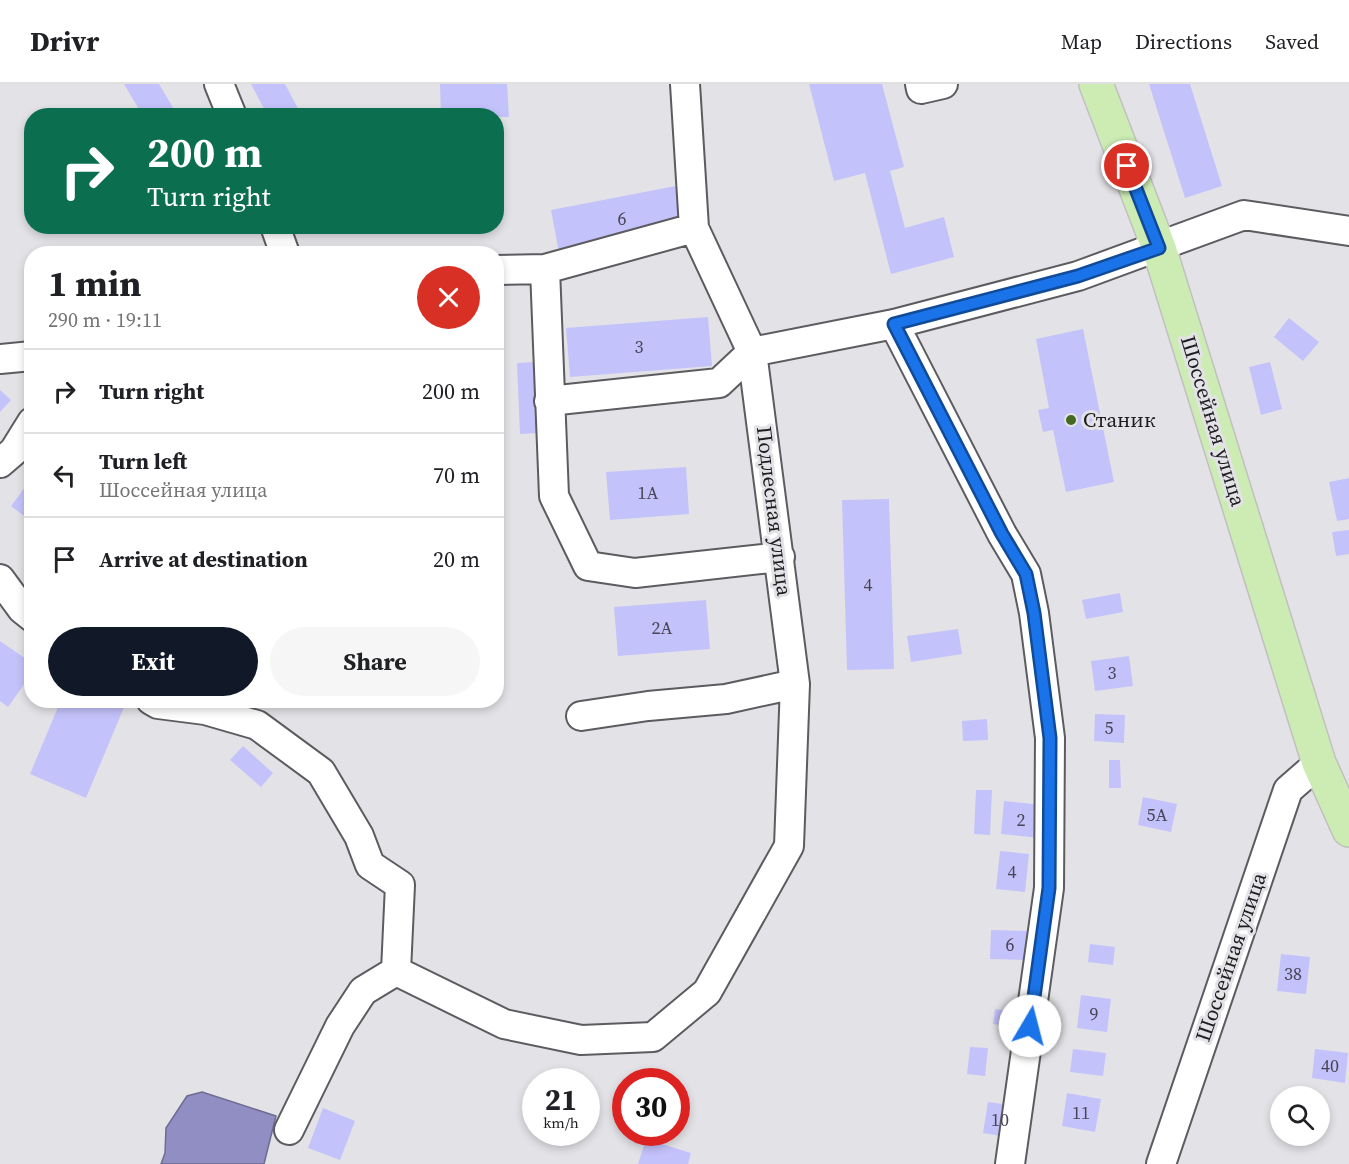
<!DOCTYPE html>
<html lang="en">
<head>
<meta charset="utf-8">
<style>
	:root { --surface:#fff; --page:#f6f6f6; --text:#202124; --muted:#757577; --line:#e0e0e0; --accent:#111827 }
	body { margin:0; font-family:"Source Serif 4",serif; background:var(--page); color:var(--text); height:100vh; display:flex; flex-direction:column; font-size:22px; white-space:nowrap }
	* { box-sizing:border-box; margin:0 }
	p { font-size:20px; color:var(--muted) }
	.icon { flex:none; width:33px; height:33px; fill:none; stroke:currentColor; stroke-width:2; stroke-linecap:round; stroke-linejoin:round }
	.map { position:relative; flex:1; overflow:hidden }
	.panel { position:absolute; left:24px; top:162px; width:480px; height:462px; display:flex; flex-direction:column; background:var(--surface); border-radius:24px; box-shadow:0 3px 9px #0003 }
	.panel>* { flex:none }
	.top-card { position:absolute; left:24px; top:24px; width:480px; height:126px; border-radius:24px; box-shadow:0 3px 9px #0003; background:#0b6e4f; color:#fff; overflow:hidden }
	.tools { position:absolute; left:1270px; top:1002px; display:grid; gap:12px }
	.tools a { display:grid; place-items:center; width:60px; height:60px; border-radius:50%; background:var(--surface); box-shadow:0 3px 9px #0003; font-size:30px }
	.speed { position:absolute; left:522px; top:984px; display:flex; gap:12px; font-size:30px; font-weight:700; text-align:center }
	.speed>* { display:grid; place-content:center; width:78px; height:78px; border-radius:50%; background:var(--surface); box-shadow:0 3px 9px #0003; line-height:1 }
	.speed small { font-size:15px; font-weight:400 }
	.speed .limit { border:9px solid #d22; background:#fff; color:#111 }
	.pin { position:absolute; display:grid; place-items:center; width:51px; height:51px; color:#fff; margin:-26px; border:3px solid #fff; border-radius:50%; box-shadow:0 2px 6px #0007 }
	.me { position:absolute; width:66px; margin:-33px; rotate:8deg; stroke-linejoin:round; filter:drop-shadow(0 0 4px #0008) }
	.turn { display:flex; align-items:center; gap:21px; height:126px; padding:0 24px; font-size:27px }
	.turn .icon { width:78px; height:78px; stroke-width:2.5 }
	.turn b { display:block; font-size:42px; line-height:51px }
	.round { display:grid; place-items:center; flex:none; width:63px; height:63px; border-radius:32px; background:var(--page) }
	.overview { display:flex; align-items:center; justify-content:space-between; height:102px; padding:0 24px }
	h1 { font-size:36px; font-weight:700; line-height:45px }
	.cta { display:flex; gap:12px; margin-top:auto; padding:12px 24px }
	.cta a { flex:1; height:69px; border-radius:36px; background:var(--accent); color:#fff; font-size:24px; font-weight:700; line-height:69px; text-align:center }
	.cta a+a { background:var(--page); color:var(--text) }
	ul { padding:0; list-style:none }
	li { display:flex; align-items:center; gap:18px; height:84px; padding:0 24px; border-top:2px solid var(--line) }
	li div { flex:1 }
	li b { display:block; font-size:22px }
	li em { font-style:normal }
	header { display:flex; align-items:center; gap:36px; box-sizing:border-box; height:84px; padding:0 30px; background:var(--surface); border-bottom:2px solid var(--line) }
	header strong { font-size:28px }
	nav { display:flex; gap:33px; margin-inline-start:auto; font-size:21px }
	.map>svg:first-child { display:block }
	.water { fill:#918ec3; stroke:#6e6c92; stroke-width:1.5 }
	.building { fill:#c4c2fa }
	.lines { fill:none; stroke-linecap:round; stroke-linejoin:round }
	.minor-casing { stroke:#5c5c60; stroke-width:32 }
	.major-casing { stroke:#c0c0c0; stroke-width:36 }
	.minor { stroke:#fff; stroke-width:28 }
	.major { stroke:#cdecb4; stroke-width:33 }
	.route-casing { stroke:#114b97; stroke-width:15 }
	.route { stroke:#1a73e8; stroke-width:10 }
	.poi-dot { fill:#446821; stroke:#e3e3e7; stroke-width:2 }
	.labels { text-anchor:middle; stroke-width:6; stroke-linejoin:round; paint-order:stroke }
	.number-label { font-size:18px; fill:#474656 }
	.poi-label { font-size:21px; fill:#1d1d1f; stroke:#e3e3e7; text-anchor:start }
	.street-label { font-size:21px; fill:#1d1d1f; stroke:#e3e3e7 }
</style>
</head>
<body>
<header>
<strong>Drivr</strong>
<nav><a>Map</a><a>Directions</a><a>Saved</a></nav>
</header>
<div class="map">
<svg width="1349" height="1080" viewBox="0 0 1349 1080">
	<rect width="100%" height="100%" fill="#e3e3e7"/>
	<path class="water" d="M202,1008L276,1032L264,1080H161L165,1069L166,1044L187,1012Z"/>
	<path class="building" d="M124,0H159L178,32H143Z
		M251,0H285L302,32H268Z
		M440,0H507L509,33L441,32Z
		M809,0H882L904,83L890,87L905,144L944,133L954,173L891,190L865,89L834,97Z
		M1149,0H1190L1222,102L1185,114Z
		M686,100L694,144L559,169L551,126Z
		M708,233L712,282L570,293L566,244Z
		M1289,234L1319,258L1303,277L1274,253Z
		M1083,245L1114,398L1066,408L1053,346L1043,348L1038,326L1049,324L1036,255Z
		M535,278L538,349L520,350L517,279Z
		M1270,278L1282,325L1261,331L1249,283Z
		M0,306L11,316L0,328Z
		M686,383L689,430L610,436L606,388Z
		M32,394V438L11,422Z
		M1349,394V435L1337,437L1329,398Z
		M889,415L894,585L847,586L842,416Z
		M1349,446V470L1336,472L1332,448Z
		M1120,509L1123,528L1086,535L1082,516Z
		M706,516L710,565L618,572L614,523Z
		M958,545L962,570L911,578L907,552Z
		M0,557L32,579V589L8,623L0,617Z
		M1129,572L1133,602L1095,607L1091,577Z
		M61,616H114L125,621L86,714L30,690Z
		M1095,630L1125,631L1124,659L1094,657Z
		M987,635L988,656L963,657L962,637Z
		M243,662L273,689L261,703L230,676Z
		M1109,676H1120L1121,704H1109Z
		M976,706H992L990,751L974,750Z
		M1143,713L1177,720L1171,748L1138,741Z
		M1004,717L1042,721L1039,754L1001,750Z
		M1000,767L1029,770L1025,808L996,805Z
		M991,846L1030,847V876L990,875Z
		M1090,860L1115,863L1113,881L1088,878Z
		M1281,870L1310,873L1306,910L1277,907Z
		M1081,911L1111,915L1107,948L1077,944Z
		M995,925L1033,930L1031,945L993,940Z
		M970,963L988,964L985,992L967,990Z
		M1073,965L1106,969L1103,992L1070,988Z
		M1315,965L1348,969L1345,999L1312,994Z
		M1067,1009L1101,1015L1095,1048L1062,1042Z
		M988,1018L1017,1022L1012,1054L983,1049Z
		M323,1024L355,1037L340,1076L308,1064Z
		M646,1055L691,1069L688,1080H638Z"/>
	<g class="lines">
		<g class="minor-casing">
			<path id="minor" d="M219,0L232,32
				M920,0L921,5L943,0
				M275,142L285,170
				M694,144L545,185L554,412L588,482L635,489L780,473
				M496,186L545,185
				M894,240L1002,450L1026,490L1034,529L1050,654L1049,804L1010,1080
				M0,275L32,272
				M549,317L719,299L752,268L894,240L1078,192L1244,131L1349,147
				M0,379L14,367L32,338
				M0,495L22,525L32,533
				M151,616L158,620L205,626L257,641L321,688L359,752L370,781L400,801L396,887L504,940L581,956L653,953L707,908L789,762L795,600L752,268L694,144L685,0
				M581,632L648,622L726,615L795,600
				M289,1046L340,942L363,907L396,887
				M1161,1080L1288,706L1319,679"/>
		</g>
		<g class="major-casing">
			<path id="major" d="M1096,0L1159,164L1319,679L1349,746"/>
		</g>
		<use href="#minor" class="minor"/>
		<use href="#major" class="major"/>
	</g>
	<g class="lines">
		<g class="route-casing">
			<path id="route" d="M1030,942L1049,804L1050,654L1034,529L1026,490L1002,450L894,240L1078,192L1159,164L1127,82"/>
		</g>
		<use href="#route" class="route"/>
	</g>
	<circle class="poi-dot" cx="1071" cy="336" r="6"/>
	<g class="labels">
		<g class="number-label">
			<text x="622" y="141">6</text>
			<text x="639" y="269">3</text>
			<text x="648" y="415">1А</text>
			<text x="868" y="507">4</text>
			<text x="662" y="550">2А</text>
			<text x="1112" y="595">3</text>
			<text x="1109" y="650">5</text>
			<text x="1157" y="737">5А</text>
			<text x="1021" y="742">2</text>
			<text x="1012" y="794">4</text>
			<text x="1010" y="867">6</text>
			<text x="1293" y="896">38</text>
			<text x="1094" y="936">9</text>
			<text x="1330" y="988">40</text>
			<text x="1081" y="1035">11</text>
			<text x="1000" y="1042">10</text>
		</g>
		<g class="poi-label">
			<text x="1083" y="343">Станик</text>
		</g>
		<g class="street-label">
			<text transform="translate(1213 337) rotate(73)" y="7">Шоссейная улица</text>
			<text transform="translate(774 427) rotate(83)" y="7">Подлесная улица</text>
			<text transform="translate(1231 873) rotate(-71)" y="7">Шоссейная улица</text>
		</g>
	</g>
</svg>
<div class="tools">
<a><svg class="icon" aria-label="search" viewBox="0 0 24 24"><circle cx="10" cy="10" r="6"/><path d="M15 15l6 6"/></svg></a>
</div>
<div class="speed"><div>21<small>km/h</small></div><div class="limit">30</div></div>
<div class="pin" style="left:1127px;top:82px;background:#d93025"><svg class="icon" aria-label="arrive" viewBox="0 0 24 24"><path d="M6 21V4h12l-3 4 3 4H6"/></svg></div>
<svg class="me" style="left:1030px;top:942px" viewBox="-20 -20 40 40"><circle r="19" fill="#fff"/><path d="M0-13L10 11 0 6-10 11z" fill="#1a73e8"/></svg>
<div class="top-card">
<div class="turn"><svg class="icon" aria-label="right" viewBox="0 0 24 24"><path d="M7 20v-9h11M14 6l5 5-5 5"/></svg><div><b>200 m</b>Turn right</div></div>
</div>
<section class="panel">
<div class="overview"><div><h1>1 min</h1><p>290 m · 19:11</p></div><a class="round" style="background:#d93025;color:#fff"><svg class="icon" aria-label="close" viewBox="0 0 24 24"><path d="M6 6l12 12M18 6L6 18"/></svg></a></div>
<ul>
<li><svg class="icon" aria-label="right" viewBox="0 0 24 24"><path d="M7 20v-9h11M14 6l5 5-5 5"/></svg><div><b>Turn right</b></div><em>200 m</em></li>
<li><svg class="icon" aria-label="left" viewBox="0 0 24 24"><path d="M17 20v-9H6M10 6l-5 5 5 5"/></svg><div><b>Turn left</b><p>Шоссейная улица</p></div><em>70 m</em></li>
<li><svg class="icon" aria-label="arrive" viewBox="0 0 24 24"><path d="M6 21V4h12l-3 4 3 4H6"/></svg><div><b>Arrive at destination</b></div><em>20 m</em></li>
</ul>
<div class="cta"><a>Exit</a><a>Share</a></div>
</section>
</div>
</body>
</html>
